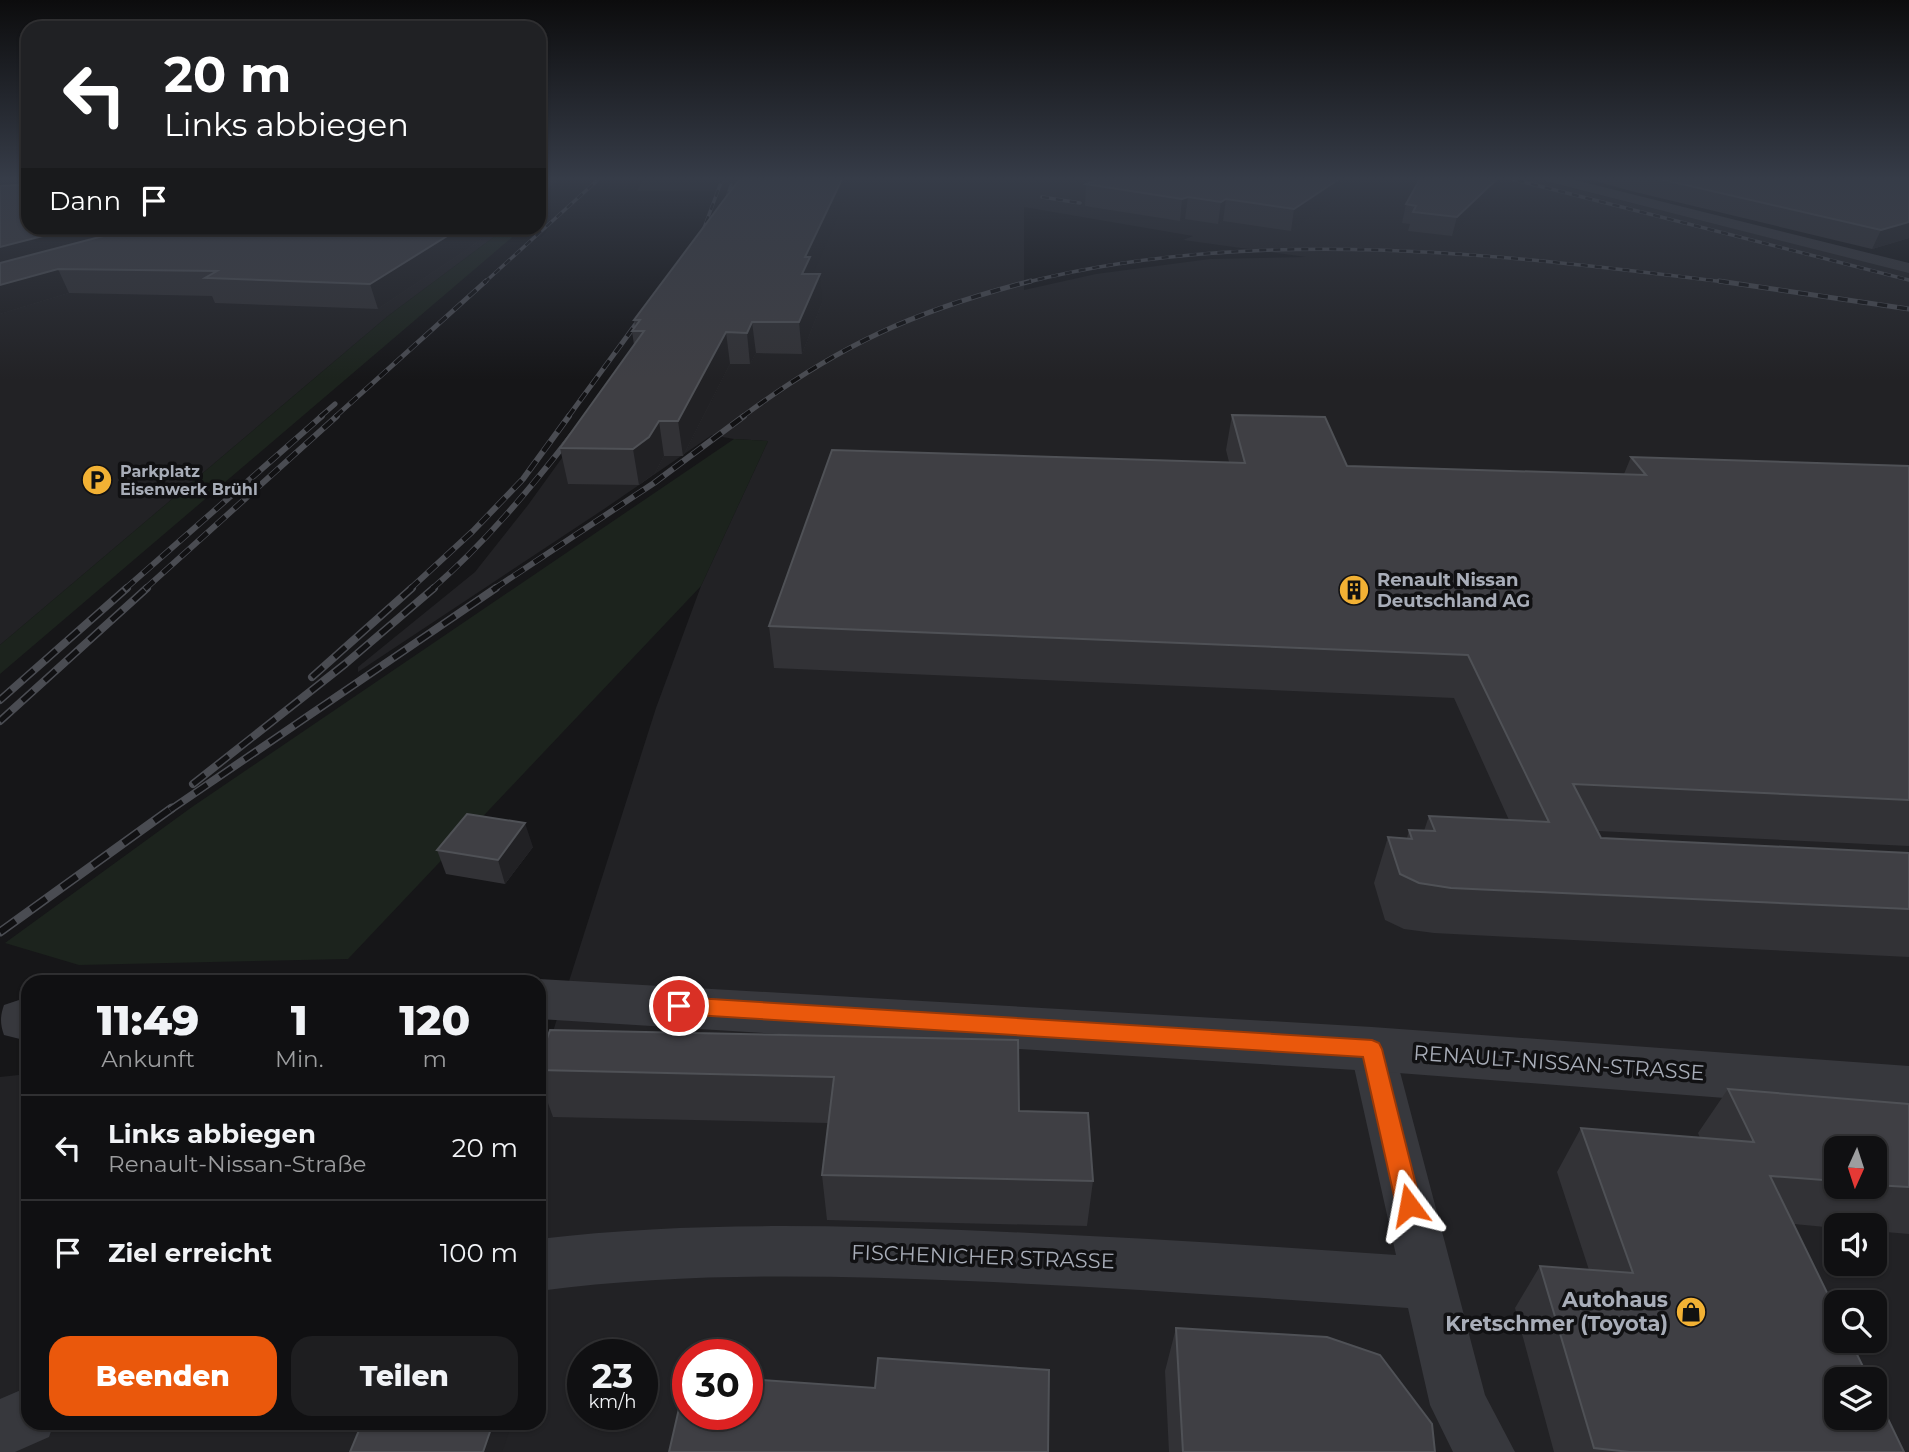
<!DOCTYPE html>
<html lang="de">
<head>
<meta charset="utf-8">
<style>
	:root { --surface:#101012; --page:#1e1e20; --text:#f1f3f6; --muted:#9c9d9f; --line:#303032; --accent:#ea580c }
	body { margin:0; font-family:Montserrat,sans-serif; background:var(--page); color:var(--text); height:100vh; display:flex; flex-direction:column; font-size:26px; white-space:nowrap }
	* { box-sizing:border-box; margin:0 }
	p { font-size:23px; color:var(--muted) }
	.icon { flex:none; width:38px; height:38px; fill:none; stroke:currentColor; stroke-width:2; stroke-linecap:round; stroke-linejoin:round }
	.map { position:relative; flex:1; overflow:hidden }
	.panel { position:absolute; left:21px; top:975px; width:525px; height:455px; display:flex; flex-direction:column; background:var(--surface); border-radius:21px; box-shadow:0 2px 5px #0004,0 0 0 2px var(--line) }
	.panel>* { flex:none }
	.top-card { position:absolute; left:21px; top:21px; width:525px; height:214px; border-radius:21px; box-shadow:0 2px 5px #0004,0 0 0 2px var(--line); background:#202124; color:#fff; overflow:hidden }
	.needle { width:46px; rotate:183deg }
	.buttons { position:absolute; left:1824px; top:1136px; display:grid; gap:14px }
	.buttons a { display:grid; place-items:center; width:63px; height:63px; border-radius:14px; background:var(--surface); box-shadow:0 2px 5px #0004,0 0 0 2px var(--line); font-size:35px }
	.speed { position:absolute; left:567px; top:1339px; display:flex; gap:14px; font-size:35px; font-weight:700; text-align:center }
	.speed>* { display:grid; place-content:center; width:91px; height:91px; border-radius:50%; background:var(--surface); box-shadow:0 2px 5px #0004,0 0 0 2px var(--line); line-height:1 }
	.speed small { font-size:18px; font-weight:400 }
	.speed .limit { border:10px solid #d22; background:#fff; color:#111 }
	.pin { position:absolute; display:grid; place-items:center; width:60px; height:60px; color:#fff; margin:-30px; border:4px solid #fff; border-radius:50%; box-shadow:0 2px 7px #0007 }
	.me { position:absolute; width:77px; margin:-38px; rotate:347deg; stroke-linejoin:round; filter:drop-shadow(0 0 5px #0008) }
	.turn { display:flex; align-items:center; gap:24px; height:147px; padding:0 28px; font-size:32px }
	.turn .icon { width:91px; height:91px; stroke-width:2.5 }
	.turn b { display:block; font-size:49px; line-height:60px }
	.then { display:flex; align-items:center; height:66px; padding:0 28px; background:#0003; gap:14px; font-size:26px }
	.eta { display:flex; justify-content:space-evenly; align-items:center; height:119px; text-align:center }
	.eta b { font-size:42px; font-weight:800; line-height:49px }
	.cta { display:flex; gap:14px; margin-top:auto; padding:14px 28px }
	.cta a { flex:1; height:80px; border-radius:21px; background:var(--accent); color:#fff; font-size:28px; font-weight:800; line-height:80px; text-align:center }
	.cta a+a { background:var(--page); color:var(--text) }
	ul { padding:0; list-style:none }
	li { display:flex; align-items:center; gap:21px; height:105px; padding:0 28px; border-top:2px solid var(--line) }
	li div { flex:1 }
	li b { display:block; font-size:26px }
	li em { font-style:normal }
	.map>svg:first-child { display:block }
	.built { fill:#222225; fill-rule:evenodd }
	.green { fill:#1c231d }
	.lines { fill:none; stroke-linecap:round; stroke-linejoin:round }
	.minor { fill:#37383d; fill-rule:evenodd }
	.tertiary { fill:#37383d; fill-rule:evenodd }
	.rail-far4-casing { stroke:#4a4c52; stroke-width:3.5 }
	.rail-far3-casing { stroke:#4a4c52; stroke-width:5 }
	.rail-far2-casing { stroke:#4a4c52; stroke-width:6 }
	.rail-far1-casing { stroke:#4a4c52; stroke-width:8 }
	.rail-casing { stroke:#4a4c52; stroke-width:9 }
	.rail-far4 { stroke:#111113; stroke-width:2.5; stroke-dasharray:7; stroke-linecap:butt }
	.rail-far3 { stroke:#111113; stroke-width:3.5; stroke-dasharray:10; stroke-linecap:butt }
	.rail-far2 { stroke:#111113; stroke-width:4.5; stroke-dasharray:12; stroke-linecap:butt }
	.rail-far1 { stroke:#111113; stroke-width:5; stroke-dasharray:15; stroke-linecap:butt }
	.rail { stroke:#111113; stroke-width:6; stroke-dasharray:19; stroke-linecap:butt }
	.wall { fill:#323236; fill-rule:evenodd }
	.shaded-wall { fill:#212124 }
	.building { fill:#3f3f44; stroke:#4f5156; stroke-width:2 }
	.route { fill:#ea580c; stroke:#983908; stroke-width:2 }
	.labels { text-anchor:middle; stroke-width:7; stroke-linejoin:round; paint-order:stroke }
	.far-poi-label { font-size:16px; font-weight:bold; fill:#a8adb8; stroke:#111113; text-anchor:start }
	.poi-label { font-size:18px; font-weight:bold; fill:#a8adb8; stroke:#111113; text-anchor:start }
	.near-street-label { font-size:21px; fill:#a8adb8; stroke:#111113 }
	.near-poi-label { font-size:21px; font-weight:bold; fill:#a8adb8; stroke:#111113; text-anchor:end }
</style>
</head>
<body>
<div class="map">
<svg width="1909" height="1452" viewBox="0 0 1909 1452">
	<rect width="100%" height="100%" fill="#161618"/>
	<path class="built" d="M644,177H1527L1909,272V1452H0V1077L28,1074V1423H539V1044H549L656,708L701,586L768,441L734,439L712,435L604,509L358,672V667L475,572L528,505L707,257L737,190L637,191ZM1024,207L1193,236L1183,240L1306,257L1210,259L1096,274L1024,290ZM1836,1148H1874V1186H1836ZM1836,1225H1874V1264H1836ZM1836,1302H1874V1340H1836ZM583,1354H642V1414H583ZM688,1354H747V1414H688ZM1836,1379H1874V1418H1836Z
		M223,228H506L388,316L0,645V288Z"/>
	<path class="green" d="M506,228H523L0,674V645L388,316Z
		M734,439L768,441L701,586L348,959L79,965L5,943L192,807Z"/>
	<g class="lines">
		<path class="minor" d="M1539,177H1563L1909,263V273L1541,180Z
			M1372,1030L1388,1036L1394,1049L1485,1395L1515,1452H1453L1430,1405L1408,1308C1262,1298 1115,1287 968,1281C824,1275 682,1272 539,1291V1239C680,1222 820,1225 962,1230C1107,1236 1252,1245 1396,1255L1350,1049L1356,1036Z
			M28,1387V1423H54L49,1437L15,1452H0V1399Z"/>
		<path class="tertiary" d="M539,979L1372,1027L1909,1066V1112L1372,1071L539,1019V982H531Z
			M22,999H28V1041L4,1035C0,1024 0,1016 4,1005Z"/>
		<g class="rail-far4-casing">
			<path id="rail-far4" d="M1504,177L1909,280
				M1042,197L1080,203
				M723,212L731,185
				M701,236L723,177
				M484,283L601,177
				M1024,283C1255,224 1500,254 1733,283"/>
		</g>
		<g class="rail-far3-casing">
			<path id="rail-far3" d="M1719,281L1909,309
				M320,417L335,404
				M335,417L486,281
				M568,417L647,309
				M742,417C839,345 914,311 1031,281"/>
		</g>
		<g class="rail-far2-casing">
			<path id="rail-far2" d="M125,589L322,416
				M145,589L337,416
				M410,589L473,531L523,479L569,416
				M432,589C485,543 529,490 572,435
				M494,589L654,483L744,416"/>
		</g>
		<g class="rail-far1-casing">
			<path id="rail-far1" d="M312,677L412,588
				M0,700L127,588
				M0,721L147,588
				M193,784L345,664L434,588
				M170,810L496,588"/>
		</g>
		<g class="rail-casing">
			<path id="rail" d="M0,932L172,808"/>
		</g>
		<use href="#rail-far4" class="rail-far4"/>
		<use href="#rail-far3" class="rail-far3"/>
		<use href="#rail-far2" class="rail-far2"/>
		<use href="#rail-far1" class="rail-far1"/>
		<use href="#rail" class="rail"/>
	</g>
	<path class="wall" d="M0,177H28V228H496L465,251L378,309L215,303L212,296L69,293L0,314Z
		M739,177H855L812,274L822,303L802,354L756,353L750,364H730L683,456H664L655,473L639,485L568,484L560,448L634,345L632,331L635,327L634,320L738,181Z
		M1104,177H1367V179L1291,231L1223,221L1218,224L1185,219L1180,221L1085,206L1086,184Z
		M1420,177H1512L1452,236L1408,231L1410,224L1402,223L1406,204Z
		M1582,177H1909V238L1872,249L1631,191Z
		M1232,415L1347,466L1624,474L1631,457L1909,466V846L1598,831L1601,838L1909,853V957L1434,933L1404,929L1385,920L1374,883L1388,837L1407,838L1409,830L1424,831L1429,816L1509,820L1454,698L774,668L769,626L1229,462L1226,450Z
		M533,847L505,884L446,874L437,850Z
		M1018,1040L1019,1111L1093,1181L1087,1226L827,1220L822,1175L828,1123L553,1117L539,1078V1062Z
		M1728,1089L1909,1104V1234L1874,1231V1225H1836V1228L1794,1224L1904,1452H1554L1515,1308L1540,1266L1589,1270L1557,1172L1581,1128L1700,1138L1698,1133ZM1836,1148H1874V1186H1836Z
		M1176,1328L1435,1452H1169L1165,1371Z"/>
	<path class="shaded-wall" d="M0,177H20L28,193L0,197Z
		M539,177H563L539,195Z
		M843,177H855L812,276L802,274L805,257Z
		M1342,177H1367V179L1291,231L1294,209Z
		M1499,177H1512L1452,236L1457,217Z
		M1188,197L1185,219L1180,221L1182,199Z
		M1226,199L1223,221L1218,224L1221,202Z
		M1909,222V238L1872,249L1881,230Z
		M74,228H167L0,274V247Z
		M460,228H496L465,251L378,309L370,284Z
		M58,269L69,293L0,314V285Z
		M820,274L822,303L802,354L799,322Z
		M752,322L756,353L750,364L747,333Z
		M726,332L730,364L683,456L678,421Z
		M659,421L664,456L655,473L639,485L633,449Z
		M525,823L533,847L505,884L498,860Z
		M493,1423H512L502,1452H483Z"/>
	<path class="building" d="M21,177H28V228H74L0,247V186L18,185L21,183Z
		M739,177H843L805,257H810L802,274H820L799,322H752L747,333L726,332L678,421H659L649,437L633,449L560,448L644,331H632L640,320H634L738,181Z
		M1104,177H1342L1294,209L1226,199L1221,202L1188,197L1182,199L1086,184Z
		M1421,177H1499L1457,217L1413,212L1416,206L1406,204Z
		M1651,177H1909V222L1881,230Z
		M134,228H460L370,284L205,278L217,271L58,269L0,285V263Z
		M1232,415L1325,417L1347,466L1646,475L1631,457L1909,466V800L1573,784L1601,838L1909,853V909L1451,888L1419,883L1400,874L1388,837L1412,839L1409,830L1435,831L1429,816L1549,822L1468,655L769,626L832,450L1245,463Z
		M467,814L525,823L498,860L437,850Z
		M550,1030L1018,1040L1019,1111L1088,1113L1093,1181L822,1175L834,1077L539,1070V1062Z
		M1728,1089L1909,1104V1187L1874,1185V1148H1836V1181L1770,1176L1836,1311V1340H1850L1869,1379H1836V1418H1874V1390L1904,1452H1630L1594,1448L1540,1266L1633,1273L1581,1128L1754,1142Z
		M1176,1328L1327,1337L1380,1355L1432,1424L1435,1452H1183Z
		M878,1358L1049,1370L1048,1452H669L687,1374L688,1414H747V1379L875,1388Z
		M362,1423H493L483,1452H350Z"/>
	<linearGradient id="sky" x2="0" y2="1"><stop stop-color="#0c0c0d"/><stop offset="0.47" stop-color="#363c48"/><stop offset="1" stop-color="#363c48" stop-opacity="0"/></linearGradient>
	<rect width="1909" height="380" fill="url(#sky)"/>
	<path class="route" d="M679,997L1372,1040L1379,1043L1382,1049L1421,1205L1417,1213L1409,1217L1400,1213L1396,1205L1363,1057L679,1014L672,1012L669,1006L672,1000Z"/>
	<defs>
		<g id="parking-disc" transform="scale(1.575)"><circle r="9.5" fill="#f2b134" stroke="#111113"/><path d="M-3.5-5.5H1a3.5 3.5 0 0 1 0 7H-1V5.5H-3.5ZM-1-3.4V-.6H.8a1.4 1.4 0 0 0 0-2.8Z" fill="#111"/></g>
		<g id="building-disc" transform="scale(1.575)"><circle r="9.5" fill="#f2b134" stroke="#111113"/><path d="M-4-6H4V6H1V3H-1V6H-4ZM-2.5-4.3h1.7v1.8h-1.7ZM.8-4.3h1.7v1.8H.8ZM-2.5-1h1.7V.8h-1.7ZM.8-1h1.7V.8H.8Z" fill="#111"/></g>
		<g id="shop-disc" transform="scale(1.575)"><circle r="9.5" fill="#f2b134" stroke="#111113"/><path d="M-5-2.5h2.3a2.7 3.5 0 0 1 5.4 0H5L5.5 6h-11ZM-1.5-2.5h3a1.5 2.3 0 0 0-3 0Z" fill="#111"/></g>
	</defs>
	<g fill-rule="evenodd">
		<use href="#parking-disc" x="97" y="480"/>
		<use href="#building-disc" x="1354" y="590"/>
		<use href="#shop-disc" x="1691" y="1312"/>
	</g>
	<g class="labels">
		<g class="far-poi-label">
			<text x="120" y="477">Parkplatz<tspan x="120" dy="18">Eisenwerk Brühl</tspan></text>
		</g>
		<g class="poi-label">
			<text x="1377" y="586">Renault Nissan<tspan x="1377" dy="21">Deutschland AG</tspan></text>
		</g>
		<g class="near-street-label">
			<text transform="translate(1559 1063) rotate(4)" y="7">RENAULT-NISSAN-STRASSE</text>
			<text transform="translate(983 1257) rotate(2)" y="7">FISCHENICHER STRASSE</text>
		</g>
		<g class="near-poi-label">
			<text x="1668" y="1307">Autohaus<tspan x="1668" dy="24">Kretschmer (Toyota)</tspan></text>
		</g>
	</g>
</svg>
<div class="buttons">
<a><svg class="needle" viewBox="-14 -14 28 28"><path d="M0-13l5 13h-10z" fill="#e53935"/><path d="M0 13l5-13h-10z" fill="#9c9d9f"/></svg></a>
<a><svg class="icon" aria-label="sound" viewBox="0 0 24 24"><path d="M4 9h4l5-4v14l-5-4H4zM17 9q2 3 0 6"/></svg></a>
<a><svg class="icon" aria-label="search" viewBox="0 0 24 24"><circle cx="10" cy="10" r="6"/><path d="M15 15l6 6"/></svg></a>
<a><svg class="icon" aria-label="layers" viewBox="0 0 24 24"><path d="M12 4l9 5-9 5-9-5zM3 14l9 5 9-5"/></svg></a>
</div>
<div class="speed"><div>23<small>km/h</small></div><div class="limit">30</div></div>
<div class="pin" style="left:679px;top:1006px;background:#d93025"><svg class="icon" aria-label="arrive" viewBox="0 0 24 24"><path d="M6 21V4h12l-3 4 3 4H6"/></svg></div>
<svg class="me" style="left:1409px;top:1205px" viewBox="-20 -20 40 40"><path d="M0-17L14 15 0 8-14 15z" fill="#ea580c" stroke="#fff" stroke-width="4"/></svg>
<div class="top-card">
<div class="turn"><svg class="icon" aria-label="left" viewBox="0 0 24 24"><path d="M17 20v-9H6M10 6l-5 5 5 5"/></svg><div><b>20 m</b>Links abbiegen</div></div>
<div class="then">Dann<svg class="icon" aria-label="arrive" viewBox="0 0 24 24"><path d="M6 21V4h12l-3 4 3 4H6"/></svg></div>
</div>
<section class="panel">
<div class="eta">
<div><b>11:49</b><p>Ankunft</p></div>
<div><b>1</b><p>Min.</p></div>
<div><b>120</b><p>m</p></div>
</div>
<ul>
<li><svg class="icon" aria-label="left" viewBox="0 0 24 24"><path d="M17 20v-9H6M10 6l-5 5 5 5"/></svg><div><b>Links abbiegen</b><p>Renault-Nissan-Straße</p></div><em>20 m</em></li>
<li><svg class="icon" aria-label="arrive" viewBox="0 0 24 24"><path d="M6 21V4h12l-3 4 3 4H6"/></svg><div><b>Ziel erreicht</b></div><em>100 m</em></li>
</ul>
<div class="cta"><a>Beenden</a><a>Teilen</a></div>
</section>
</div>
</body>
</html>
